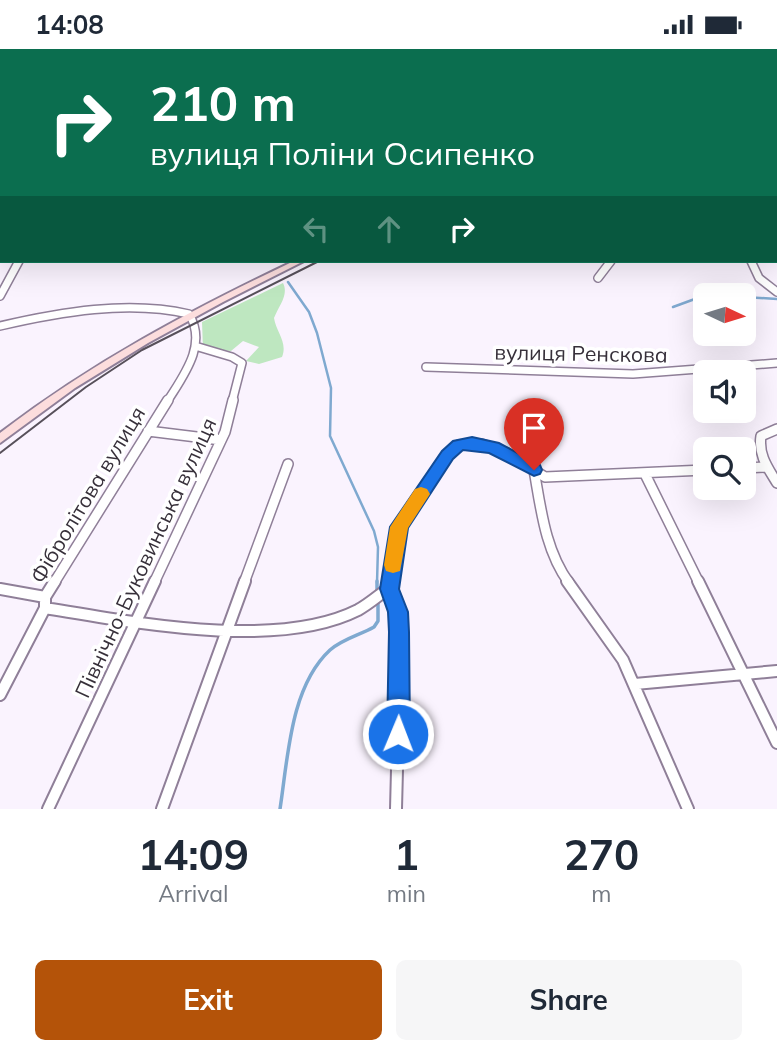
<!DOCTYPE html>
<html lang="en">
<head>
<meta charset="utf-8">
<style>
	:root { --surface:#fff; --page:#f6f6f7; --text:#1f2937; --muted:#747a83; --accent:#b45309 }
	body { margin:0; font-family:Mulish,sans-serif; background:var(--page); color:var(--text); height:100vh; display:flex; flex-direction:column; font-size:26px; white-space:nowrap }
	* { box-sizing:border-box; margin:0 }
	p { font-size:23px; color:var(--muted) }
	.icon { flex:none; width:38px; height:38px; fill:none; stroke:currentColor; stroke-width:2; stroke-linecap:round; stroke-linejoin:round }
	.map { position:relative; height:760px; overflow:hidden }
	.drawer { display:flex; flex-direction:column; background:var(--surface); flex:1 }
	.drawer>* { flex:none }
	.banner { position:absolute; left:0px; top:0px; width:777px; height:214px; box-shadow:0 7px 28px #0002; background:#0b6e4f; color:#fff; overflow:hidden }
	.needle { width:46px; rotate:94deg }
	.tools { position:absolute; left:693px; top:234px; display:grid; gap:14px }
	.tools a { display:grid; place-items:center; width:63px; height:63px; border-radius:10px; background:var(--surface); box-shadow:0 7px 28px #0002; font-size:35px }
	.pin { position:absolute; display:grid; place-items:center; width:60px; height:60px; color:#fff; margin:-72px -30px; border-radius:50% 50% 50% 0; rotate:-45deg; box-shadow:0 0 7px #0007 }
	.pin .icon { rotate:45deg }
	.me { position:absolute; width:77px; margin:-38px; rotate:1deg; stroke-linejoin:round; filter:drop-shadow(0 0 5px #0008) }
	.turn { display:flex; align-items:center; gap:24px; height:147px; padding:0 35px; font-size:32px }
	.turn .icon { width:91px; height:91px; stroke-width:2.5 }
	.turn b { display:block; font-size:49px; line-height:60px }
	.lanes { display:flex; align-items:center; height:66px; padding:0 35px; background:#0003; justify-content:center; gap:35px; direction:ltr }
	.lanes .off { opacity:.35 }
	.eta { display:flex; justify-content:space-evenly; align-items:center; height:119px; text-align:center }
	.eta b { font-size:42px; font-weight:700; line-height:49px }
	.button { display:flex; gap:14px; margin-top:auto; padding:14px 35px }
	.button a { flex:1; height:80px; border-radius:10px; background:var(--accent); color:#fff; font-size:28px; font-weight:700; line-height:80px; text-align:center }
	.button a+a { background:var(--page); color:var(--text) }
	.status { display:flex; justify-content:space-between; align-items:center; height:49px; padding:0 35px; background:var(--surface); direction:ltr }
	.status svg { height:19px; fill:currentColor }
	.map>svg:first-child { display:block }
	.green { fill:#bee7c0 }
	.lines { fill:none; stroke-linecap:round; stroke-linejoin:round }
	.stream-far1 { stroke:#7fa9d0; stroke-width:2.5 }
	.stream { stroke:#7fa9d0; stroke-width:3.5 }
	.street-far4-casing { stroke:#8f7f98; stroke-width:6 }
	.street-far3-casing { stroke:#8f7f98; stroke-width:8 }
	.street-far2-casing { stroke:#8f7f98; stroke-width:10 }
	.street-far1-casing { stroke:#8f7f98; stroke-width:12 }
	.street-casing { stroke:#8f7f98; stroke-width:14 }
	.secondary-casing { stroke:#8f7f98; stroke-width:4 }
	.street-far4 { stroke:#fff; stroke-width:4.5 }
	.street-far3 { stroke:#fff; stroke-width:5 }
	.street-far2 { stroke:#fff; stroke-width:7 }
	.street-far1 { stroke:#fff; stroke-width:9 }
	.street { stroke:#fff; stroke-width:10 }
	.secondary { fill:#fcdddd; fill-rule:evenodd }
	.tram { stroke:#57505a; stroke-width:2 }
	.route { fill:#1a73e8; stroke:#114b97; stroke-width:2 }
	.slow { fill:#f59e0b }
	.labels { text-anchor:middle; stroke-width:7; stroke-linejoin:round; paint-order:stroke }
	.street-label { font-size:21px; fill:#37303a; stroke:#fff }
</style>
</head>
<body>
<div class="status"><b>14:08</b><svg viewBox="0 0 49 12"><path d="M0 12V9h3v3zM5 12V6h3v6zM10 12V3h3v9zM15 12V0h3v12zM26 1h20v11H26zM47 4h2v5h-2z"/></svg></div>
<div class="map">
<svg width="777" height="760" viewBox="0 0 777 760">
	<rect width="100%" height="100%" fill="#faf3fe"/>
	<path class="green" d="M283,234C289,246 279,256 274,269C276,283 288,293 282,308L259,315L246,312L259,298L243,292L231,302L203,300L202,273Z"/>
	<g class="lines">
		<path class="stream-far1" d="M288,233L309,263L317,284L331,339L330,387L374,482L378,498L377,534
			M744,248L777,250
			M673,258L703,247H724"/>
		<path class="stream" d="M377,545V532
			M280,760C288,709 290,638 330,601C342,590 360,586 374,578L378,572V551"/>
		<g class="street-far4-casing">
			<path id="street-far4" d="M557,0L563,2
				M606,0L629,2
				M204,2L209,0
				M266,2L269,0
				M346,2L350,0
				M401,2L404,0
				M447,2L450,0
				M500,2L503,0
				M540,2L543,0
				M701,2L703,0
				M751,2L753,0
				M775,33L777,31"/>
		</g>
		<g class="street-far3-casing">
			<path id="street-far3" d="M0,102L2,99
				M775,175L777,173"/>
		</g>
		<g class="street-far2-casing">
			<path id="street-far2" d="M751,212L759,229L777,243
				M598,229L611,212
				M0,247L19,212
				M0,277C60,263 128,251 189,265C208,296 183,327 167,353
				M195,297L232,308L242,314L232,353
				M426,318L633,325L777,314"/>
		</g>
		<g class="street-far1-casing">
			<path id="street-far1" d="M777,380L761,387C758,406 768,419 777,434
				M148,382L221,391
				M744,419L766,418
				M534,421C541,460 545,501 569,534
				M645,425L699,534
				M54,534L168,351
				M154,534L225,383L233,351
				M244,534L288,415
				M390,534L399,478L448,406L459,396L481,395L507,404L545,428L705,421"/>
		</g>
		<g class="street-casing">
			<path id="street" d="M390,532L389,539L398,563L400,602L396,760
				M567,532L623,611L688,760
				M698,532L777,694
				M0,540L45,548
				M45,559C132,573 277,602 358,561C369,555 379,546 389,539
				M635,635L777,622
				M0,646L45,559V548L55,532
				M48,760L155,532
				M162,760L245,532"/>
		</g>
		<g class="secondary-casing">
			<path id="secondary" d="M647,0H653L651,2H645Z
				M294,212H304L223,253L148,294L75,339L0,394V384C93,313 189,262 294,212Z"/>
		</g>
		<use href="#street-far4" class="street-far4"/>
		<use href="#street-far3" class="street-far3"/>
		<use href="#street-far2" class="street-far2"/>
		<use href="#street-far1" class="street-far1"/>
		<use href="#street" class="street"/>
		<use href="#secondary" class="secondary"/>
		<path class="tram" d="M651,2L653,0
			M704,2L706,0
			M0,404L86,338L142,301L319,212"/>
	</g>
	<path class="route" d="M472,388L499,394L540,416L542,421L540,425L534,427L489,404L463,401L453,410L408,479L399,540L408,563L409,583L410,685L406,693L398,696L391,693L387,685L389,583L388,563L380,540L390,478L442,402L453,392Z"/>
	<path class="slow" d="M421,438L427,440L430,445L408,479L400,522L393,524L386,522L384,516L390,478L415,440Z"/>
	<g class="labels">
		<g class="street-label">
			<text transform="translate(581 305) rotate(1)" y="7">вулиця Ренскова</text>
			<text transform="translate(88 446) rotate(-59)" y="7">Фібролітова вулиця</text>
			<text transform="translate(146 509) rotate(-65)" y="7">Північно-Буковинська вулиця</text>
		</g>
	</g>
</svg>
<div class="tools">
<a><svg class="needle" viewBox="-14 -14 28 28"><path d="M0-13l5 13h-10z" fill="#e53935"/><path d="M0 13l5-13h-10z" fill="#747a83"/></svg></a>
<a><svg class="icon" aria-label="sound" viewBox="0 0 24 24"><path d="M4 9h4l5-4v14l-5-4H4zM17 9q2 3 0 6"/></svg></a>
<a><svg class="icon" aria-label="search" viewBox="0 0 24 24"><circle cx="10" cy="10" r="6"/><path d="M15 15l6 6"/></svg></a>
</div>
<div class="pin" style="left:534px;top:421px;background:#d93025"><svg class="icon" aria-label="arrive" viewBox="0 0 24 24"><path d="M6 21V4h12l-3 4 3 4H6"/></svg></div>
<svg class="me" style="left:398px;top:685px" viewBox="-20 -20 40 40"><circle r="17" fill="#1a73e8" stroke="#fff" stroke-width="3"/><path d="M0-11L8 9 0 5-8 9z" fill="#fff"/></svg>
<div class="banner">
<div class="turn"><svg class="icon" aria-label="right" viewBox="0 0 24 24"><path d="M7 20v-9h11M14 6l5 5-5 5"/></svg><div><b>210 m</b>вулиця Поліни Осипенко</div></div>
<div class="lanes"><svg class="icon off" aria-label="left" viewBox="0 0 24 24"><path d="M17 20v-9H6M10 6l-5 5 5 5"/></svg><svg class="icon off" aria-label="ahead" viewBox="0 0 24 24"><path d="M12 20V5M6 11l6-6 6 6"/></svg><svg class="icon" aria-label="right" viewBox="0 0 24 24"><path d="M7 20v-9h11M14 6l5 5-5 5"/></svg></div>
</div>
</div>
<section class="drawer">
<div class="eta">
<div><b>14:09</b><p>Arrival</p></div>
<div><b>1</b><p>min</p></div>
<div><b>270</b><p>m</p></div>
</div>
<div class="button"><a>Exit</a><a>Share</a></div>
</section>
</body>
</html>
